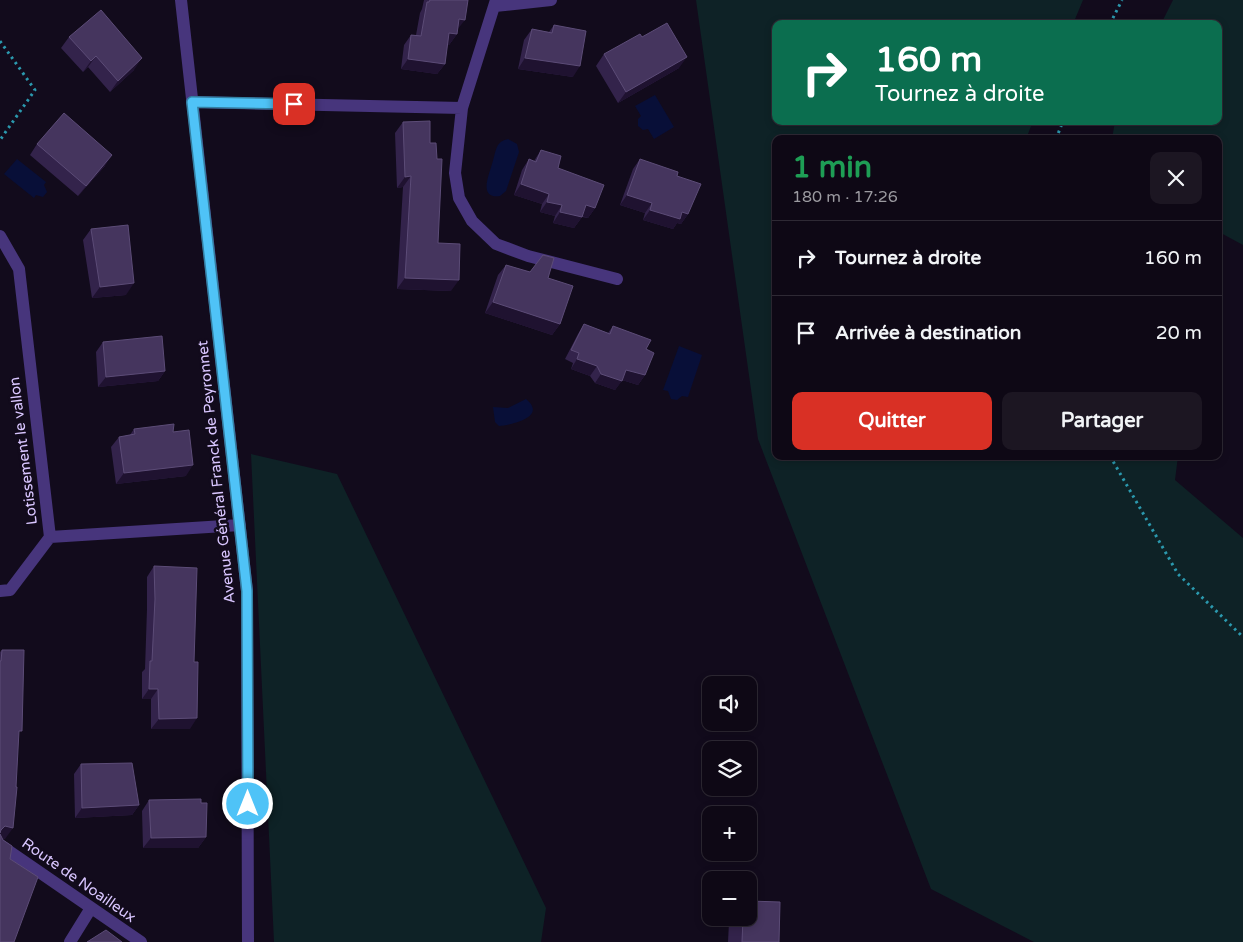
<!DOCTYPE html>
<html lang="fr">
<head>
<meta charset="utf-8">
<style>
	:root { --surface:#0e0815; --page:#1c1622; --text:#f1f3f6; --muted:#9b9aa0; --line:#2e2934; --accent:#d93025 }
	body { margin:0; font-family:"Varela Round",sans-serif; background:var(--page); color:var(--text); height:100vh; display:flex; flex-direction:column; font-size:19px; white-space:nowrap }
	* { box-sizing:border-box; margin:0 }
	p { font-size:16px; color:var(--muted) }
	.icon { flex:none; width:28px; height:28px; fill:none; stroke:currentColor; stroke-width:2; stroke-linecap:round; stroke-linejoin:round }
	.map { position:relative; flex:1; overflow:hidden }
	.side { position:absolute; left:772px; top:135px; width:450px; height:325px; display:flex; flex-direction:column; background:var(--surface); border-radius:10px; box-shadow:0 2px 8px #0003,0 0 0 1px var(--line) }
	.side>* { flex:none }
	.top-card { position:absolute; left:772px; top:20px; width:450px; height:105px; border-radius:10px; box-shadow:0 2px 8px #0003,0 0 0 1px var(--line); background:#0b6e4f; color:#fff; overflow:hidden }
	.tools { position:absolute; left:702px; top:676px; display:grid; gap:10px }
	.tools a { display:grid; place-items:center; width:55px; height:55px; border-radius:10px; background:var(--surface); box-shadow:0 2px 8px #0003,0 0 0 1px var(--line); font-size:25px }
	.pin { position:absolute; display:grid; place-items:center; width:42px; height:42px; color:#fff; margin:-21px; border-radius:10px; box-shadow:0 2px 8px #0006 }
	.me { position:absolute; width:55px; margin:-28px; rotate:0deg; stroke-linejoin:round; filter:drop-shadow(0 0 4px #0008) }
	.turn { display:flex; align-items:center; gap:18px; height:105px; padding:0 20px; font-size:22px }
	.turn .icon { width:65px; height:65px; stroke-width:2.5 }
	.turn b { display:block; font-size:35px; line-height:42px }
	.round { display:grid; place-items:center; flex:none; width:52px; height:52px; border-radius:10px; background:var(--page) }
	.overview { display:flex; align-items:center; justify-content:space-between; height:85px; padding:0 20px }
	h1 { font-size:30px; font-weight:800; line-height:38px; color:#1e9e55 }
	.primary-button { display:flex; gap:10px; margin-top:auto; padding:10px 20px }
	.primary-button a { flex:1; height:58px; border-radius:10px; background:var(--accent); color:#fff; font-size:20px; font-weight:800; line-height:58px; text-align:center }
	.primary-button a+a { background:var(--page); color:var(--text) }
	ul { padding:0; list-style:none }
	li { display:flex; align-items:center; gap:15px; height:75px; padding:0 20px; border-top:1px solid var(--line) }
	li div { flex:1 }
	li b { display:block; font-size:19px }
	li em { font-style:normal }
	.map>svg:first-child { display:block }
	.green { fill:#0e2226 }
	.water { fill:#080f38 }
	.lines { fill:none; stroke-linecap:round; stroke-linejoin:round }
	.path { stroke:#2b99ae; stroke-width:3; stroke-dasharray:2.5 4; stroke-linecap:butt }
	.lane { stroke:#47357c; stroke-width:12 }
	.street { stroke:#47357c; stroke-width:12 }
	.wall { fill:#33234b }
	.shaded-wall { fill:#1f1230 }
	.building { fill:#45355e; stroke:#5c4c77 }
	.route-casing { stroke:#337fa1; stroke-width:12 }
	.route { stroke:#4fc3f7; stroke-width:9 }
	.labels { text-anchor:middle; stroke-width:5; stroke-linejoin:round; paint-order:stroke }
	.street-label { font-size:15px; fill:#d9c6ff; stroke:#120b1c }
</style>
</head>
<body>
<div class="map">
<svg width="1243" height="942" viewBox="0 0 1243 942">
	<rect width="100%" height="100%" fill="#120b1c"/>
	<path class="green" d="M696,0H1083L1073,24H776V121H1033L1026,139H776V456H1178L1175,480L1243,538V942H1034L931,889L758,439Z
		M1173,0H1243V245L1219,232V139H1112L1115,121H1219V24H1161Z
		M251,454L337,474L546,908L541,942H274Z"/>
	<path class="water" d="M655,95L674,127L654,139L648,129L643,130L638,126V119L641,116L635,106Z
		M508,139L517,144L519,152L506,191L500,196C478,199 489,175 492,164C494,158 495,150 498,145C501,141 504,140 508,139Z
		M17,159L46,182L44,185L47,192L43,197L36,195L34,198L4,174Z
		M679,346L702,355L688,397L682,396L677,400L671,399L668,391L663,390Z
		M526,399C548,417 511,425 499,426L495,422L493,407L508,408Z"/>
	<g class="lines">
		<path class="path" d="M1110,24L1122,0
			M0,41L35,90L0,140
			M1056,139L1063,121
			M1110,456L1178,574L1243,637"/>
		<path class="lane" d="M496,0L462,108L455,173L459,198L472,221L496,244L528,256L617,279
			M495,6L551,0
			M192,102L462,108"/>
		<path class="street" d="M181,0L247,591L248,942
			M0,236L19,269L50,537L240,525
			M0,591L10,590L50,537
			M0,845L141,942
			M70,942L91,908"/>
	</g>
	<path class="wall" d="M424,0H468L457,30V34L449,45H447L445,64L437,74L401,69L404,45L411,35H416L420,13L422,9Z
		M554,25L573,77L518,69L524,40L532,29L549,32Z
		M69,37L134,70L110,92L88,67L83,72L61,48Z
		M642,37L679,68L618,103L596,66L604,54Z
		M403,122L430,143L438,243L451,291L397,289L403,187L397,188L395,133Z
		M37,144L105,166L78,196L30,155Z
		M541,150L595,208L588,218L582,217L574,228L553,223L555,216L540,212L542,204L514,195L522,170L529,159L534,161Z
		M640,159L677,176L688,214L681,224L677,223L673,229L643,220L645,213L620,205L633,169Z
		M91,229L126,295L92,298L83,240Z
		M506,265L548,278L560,324L552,335L485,313L498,275Z
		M584,324L608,333L613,326L646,349L645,375L638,385L622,380L615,390L595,383L590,376L571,369L573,363L565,359L578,334Z
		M103,342L165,371L158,381L98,387L96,352Z
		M134,429L173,432L186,476L116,484L111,447L119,437L130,435Z
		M154,566L190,729H151V699H142V672L145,669L147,609V577Z
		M2,650L18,736L5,839L2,838L10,859L0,942V652Z
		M81,764L139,805L132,815L75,818L74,774Z
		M149,800L201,803L206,837L198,848H143L142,811Z
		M732,918H749L779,942H728L729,922Z"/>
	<path class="shaded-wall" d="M459,19L465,20L457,30Z
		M449,33L457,34L449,45L441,44Z
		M96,56L88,67L83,72L91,61Z
		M687,57L679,68L618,103L626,92Z
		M142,58L134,70L110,92L118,81Z
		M525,58L580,66L573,77L518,69Z
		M408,59L445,64L437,74L401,69Z
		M112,155L105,166L78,196L86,186Z
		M411,176L403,187L397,188L405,177Z
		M521,184L549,194L542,204L514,195Z
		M627,195L652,203L645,213L620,205Z
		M547,202L562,205L555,216L540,212Z
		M586,205L595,208L588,218L579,215Z
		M650,210L682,212L688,214L681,224L677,223L673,229L643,220Z
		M560,212L582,217L574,228L553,223Z
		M405,278L459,280L451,291L397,289Z
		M134,283L126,295L92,298L100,287Z
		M493,302L560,324L552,335L485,313Z
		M577,359L597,366L590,376L571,369Z
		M626,370L645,375L638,385L619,379Z
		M165,371L158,381L98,387L106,377Z
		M601,374L622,381L615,390L595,383Z
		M193,465L186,476L116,484L124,473Z
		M149,689H158L151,699H142Z
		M197,718L190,729H151L159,719Z
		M139,805L132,815L75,818L82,808Z
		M5,826L13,828L5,839L0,838V831Z
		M206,837L198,848H143L151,838Z"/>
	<path class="building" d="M430,0H468L465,20L459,19L457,34L449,33L445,64L408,59L411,35L421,36L427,2H429Z
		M101,10L142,58L118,81L96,56L91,61L69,37Z
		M667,23L687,57L626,92L604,54L640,34L642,37Z
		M554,25L586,31L580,66L525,58L532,29L552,33Z
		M64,113L112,155L86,186L37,144Z
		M430,121V143H436L437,159H442L438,243L460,244L459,280L405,278L411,176L405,177L403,122Z
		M541,150L561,156L558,168L604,185L595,208L586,205L582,217L560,212L562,205L547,202L549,194L521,184L529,159L536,162Z
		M640,159L678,172L677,176L701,184L688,214L682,212L680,219L650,210L652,203L627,195Z
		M128,225L134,283L100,287L91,229Z
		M543,255L554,258L548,278L573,286L560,324L493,302L506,265L530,272Z
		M584,324L610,334L613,326L651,340L646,349L654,353L645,375L626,370L622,381L601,374L597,366L577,359L579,353L571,350Z
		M162,336L165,371L106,377L103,342Z
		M174,424L173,432L189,430L193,465L124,473L119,437L135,434L134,429Z
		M154,566L197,568L194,662H198L197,718L159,719L158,689H149L150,661H152L155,599Z
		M2,650H24L22,731H19L16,787H17L13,828L5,826L1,830L0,833V661H1Z
		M132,763L139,805L82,808L81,764Z
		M201,799V803H207L206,837L151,838L149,800Z
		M0,834L3,840L12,846L10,859L38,877L14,942H0Z
		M749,901L780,902L779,942H742L743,918H749Z
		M106,930L122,942H87Z"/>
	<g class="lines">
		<g class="route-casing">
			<path id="route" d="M248,804L247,591L192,102L294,104"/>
		</g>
		<use href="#route" class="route"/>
	</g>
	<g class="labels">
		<g class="street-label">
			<text transform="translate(23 451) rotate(-97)" y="5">Lotissement le vallon</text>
			<text transform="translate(216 472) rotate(-96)" y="5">Avenue Général Franck de Peyronnet</text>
			<text transform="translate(79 880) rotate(35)" y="5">Route de Noailleux</text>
		</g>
	</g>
</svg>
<div class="tools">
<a><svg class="icon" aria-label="sound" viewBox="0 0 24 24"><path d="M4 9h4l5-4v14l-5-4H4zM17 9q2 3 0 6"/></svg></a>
<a><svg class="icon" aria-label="layers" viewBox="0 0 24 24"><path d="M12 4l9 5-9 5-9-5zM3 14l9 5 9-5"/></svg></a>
<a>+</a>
<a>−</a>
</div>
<div class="pin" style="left:294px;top:104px;background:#d93025"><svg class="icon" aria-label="arrive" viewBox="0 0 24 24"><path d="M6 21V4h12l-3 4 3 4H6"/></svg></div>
<svg class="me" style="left:248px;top:804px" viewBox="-20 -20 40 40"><circle r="17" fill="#4fc3f7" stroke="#fff" stroke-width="3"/><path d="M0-11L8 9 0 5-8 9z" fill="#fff"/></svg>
<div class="top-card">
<div class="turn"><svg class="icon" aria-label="right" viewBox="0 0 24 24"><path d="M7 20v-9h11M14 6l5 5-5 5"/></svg><div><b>160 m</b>Tournez à droite</div></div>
</div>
<section class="side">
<div class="overview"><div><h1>1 min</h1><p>180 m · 17:26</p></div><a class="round"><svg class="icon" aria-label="close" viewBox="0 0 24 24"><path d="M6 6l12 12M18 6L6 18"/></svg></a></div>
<ul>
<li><svg class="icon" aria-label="right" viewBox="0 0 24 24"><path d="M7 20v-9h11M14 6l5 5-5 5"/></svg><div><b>Tournez à droite</b></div><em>160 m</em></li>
<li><svg class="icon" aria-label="arrive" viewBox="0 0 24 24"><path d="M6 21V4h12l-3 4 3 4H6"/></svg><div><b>Arrivée à destination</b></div><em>20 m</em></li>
</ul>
<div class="primary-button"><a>Quitter</a><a>Partager</a></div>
</section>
</div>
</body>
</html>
